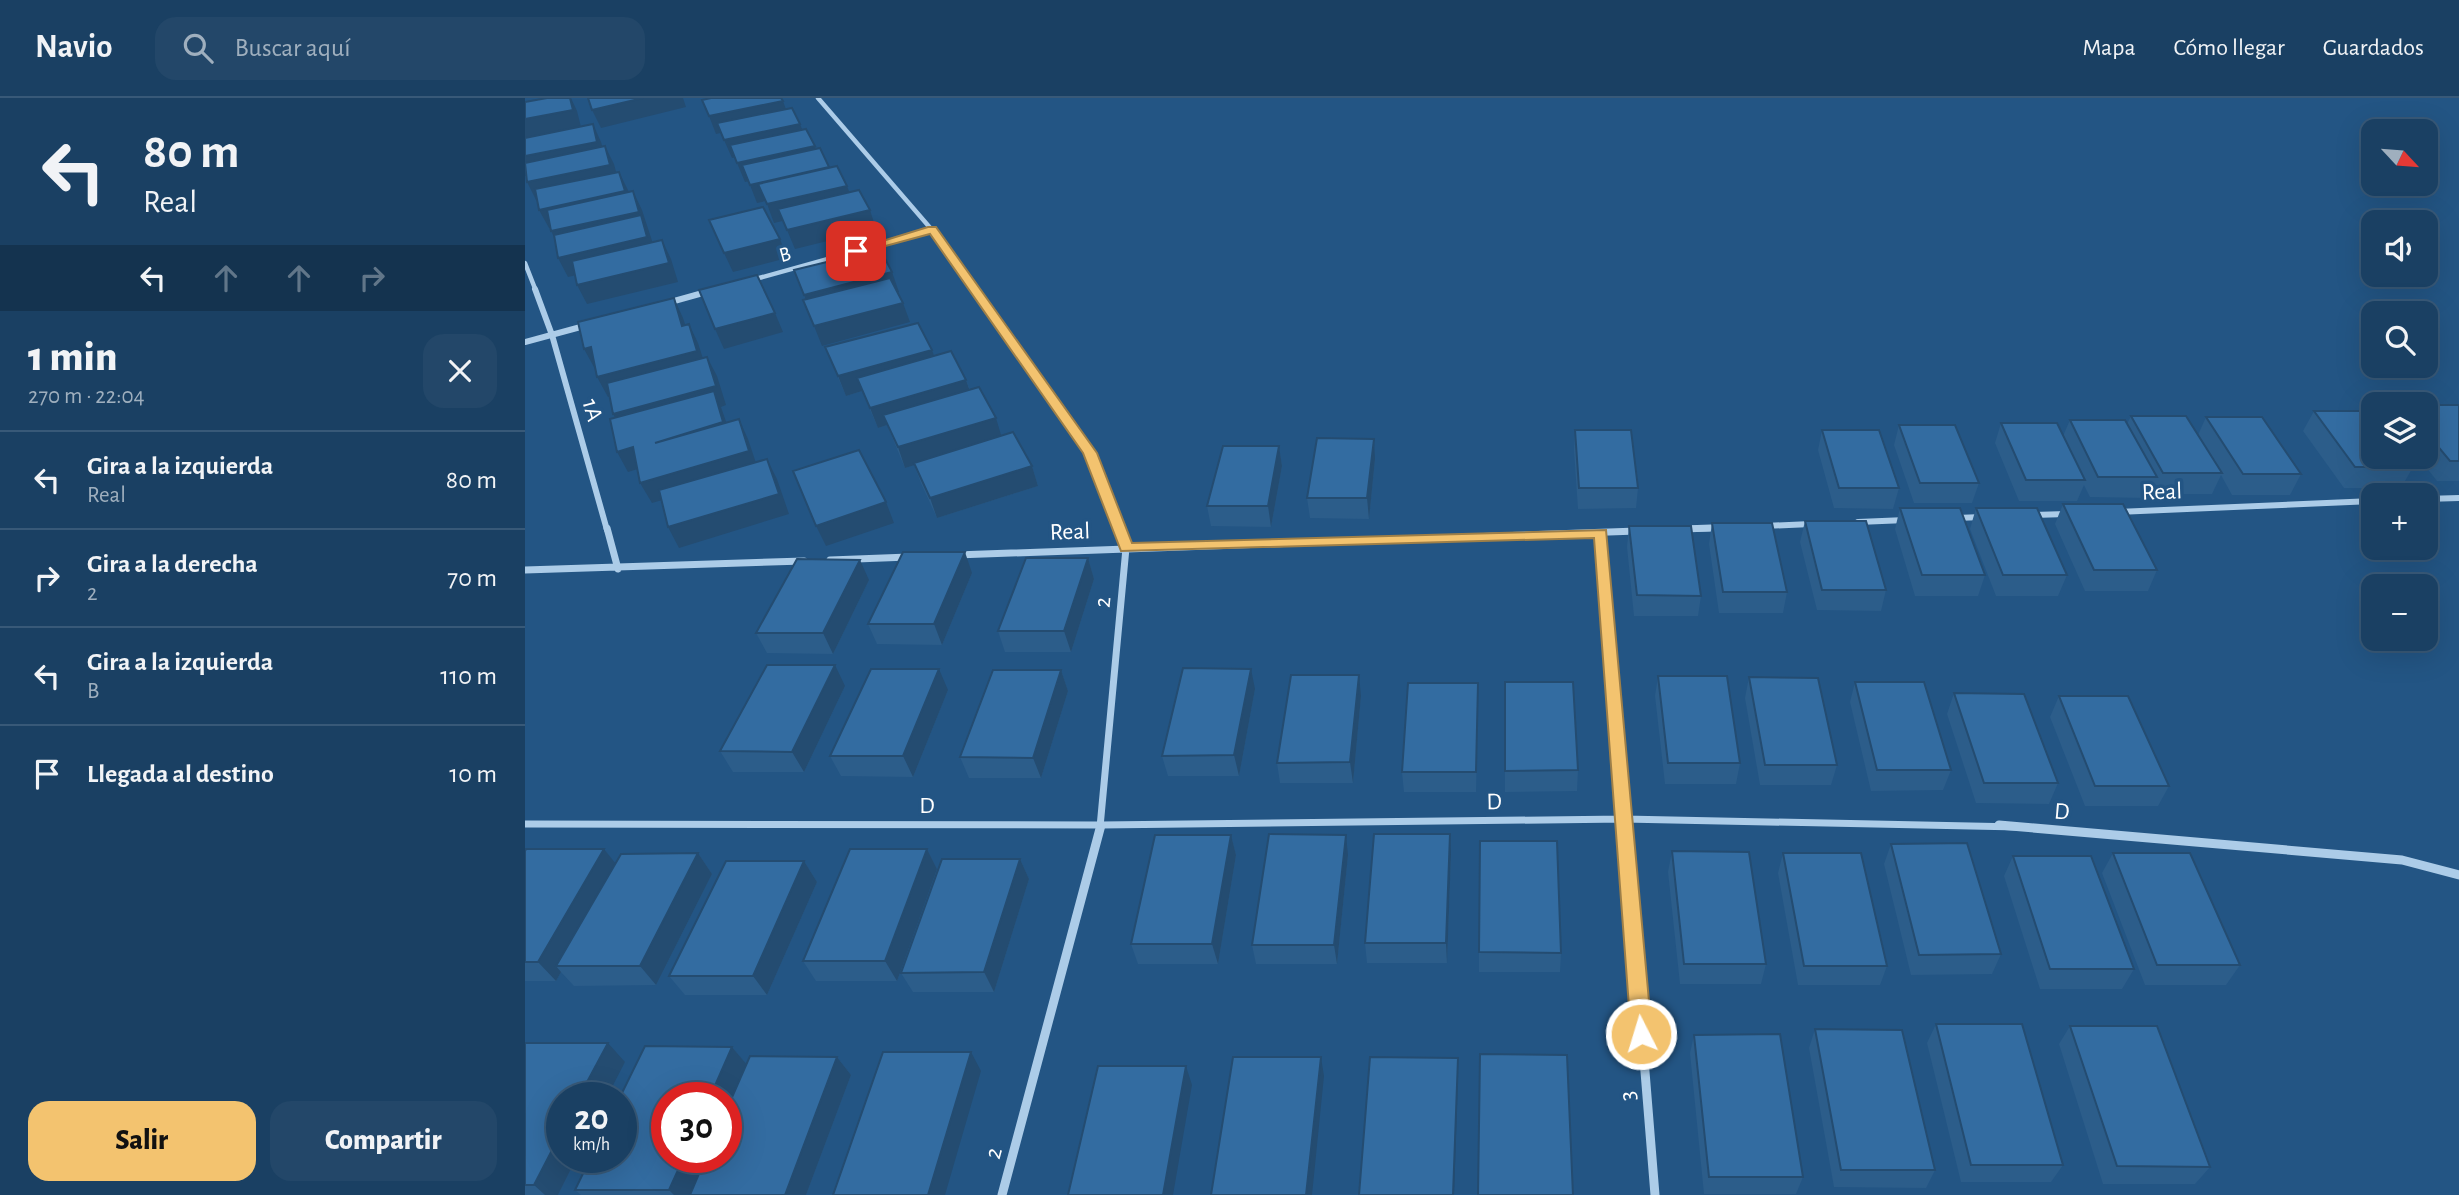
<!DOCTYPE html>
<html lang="es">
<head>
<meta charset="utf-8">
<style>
	:root { --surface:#1a4063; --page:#234769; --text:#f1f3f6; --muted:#9fafbe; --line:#385978; --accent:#f3c36f }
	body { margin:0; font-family:"Alegreya Sans",sans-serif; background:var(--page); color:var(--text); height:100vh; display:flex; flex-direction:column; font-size:26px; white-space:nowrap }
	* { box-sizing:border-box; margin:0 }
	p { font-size:23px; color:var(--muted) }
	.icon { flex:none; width:38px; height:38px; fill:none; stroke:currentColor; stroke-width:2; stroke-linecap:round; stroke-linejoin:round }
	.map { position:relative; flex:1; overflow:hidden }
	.details { display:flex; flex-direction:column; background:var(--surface); width:525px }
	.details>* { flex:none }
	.guide { background:#1a4063; color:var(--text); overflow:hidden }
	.needle { width:46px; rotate:116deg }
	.buttons { position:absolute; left:1836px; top:21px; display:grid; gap:14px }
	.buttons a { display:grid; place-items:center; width:77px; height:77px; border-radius:14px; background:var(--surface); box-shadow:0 7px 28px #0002,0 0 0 2px var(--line); font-size:35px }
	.speed { position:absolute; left:21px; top:984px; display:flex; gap:14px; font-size:35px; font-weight:700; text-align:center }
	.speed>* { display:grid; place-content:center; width:91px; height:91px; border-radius:50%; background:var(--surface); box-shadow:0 7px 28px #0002,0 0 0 2px var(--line); line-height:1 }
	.speed small { font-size:18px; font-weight:400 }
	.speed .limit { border:10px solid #d22; background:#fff; color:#111 }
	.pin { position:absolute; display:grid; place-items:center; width:60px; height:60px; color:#fff; margin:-30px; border-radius:14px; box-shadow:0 4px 10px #0006 }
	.me { position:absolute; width:77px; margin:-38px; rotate:355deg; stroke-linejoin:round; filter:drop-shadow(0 0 5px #0008) }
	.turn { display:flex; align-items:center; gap:24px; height:147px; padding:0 28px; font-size:32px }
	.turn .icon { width:91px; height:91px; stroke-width:2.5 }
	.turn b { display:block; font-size:49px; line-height:60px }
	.lanes { display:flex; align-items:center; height:66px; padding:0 28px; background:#0003; justify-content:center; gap:35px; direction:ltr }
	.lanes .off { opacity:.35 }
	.round { display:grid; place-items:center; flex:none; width:74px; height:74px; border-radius:21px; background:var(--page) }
	.headline { display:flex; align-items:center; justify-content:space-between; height:119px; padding:0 28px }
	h1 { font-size:42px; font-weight:800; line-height:52px }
	.primary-button { display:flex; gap:14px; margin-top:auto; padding:14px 28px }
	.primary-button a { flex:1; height:80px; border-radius:21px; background:var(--accent); color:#111; font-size:28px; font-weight:800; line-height:80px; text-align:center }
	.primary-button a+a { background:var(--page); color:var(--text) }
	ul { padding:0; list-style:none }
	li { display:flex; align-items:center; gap:21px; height:98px; padding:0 28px; border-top:2px solid var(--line) }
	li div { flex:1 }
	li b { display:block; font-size:26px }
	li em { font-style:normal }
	header { display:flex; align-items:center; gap:42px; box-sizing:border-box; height:98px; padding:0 35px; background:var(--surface); border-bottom:2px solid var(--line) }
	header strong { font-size:33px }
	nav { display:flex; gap:38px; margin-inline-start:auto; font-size:24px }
	.search { width:490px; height:63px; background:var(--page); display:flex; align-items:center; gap:18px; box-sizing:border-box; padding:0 24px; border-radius:21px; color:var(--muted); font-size:26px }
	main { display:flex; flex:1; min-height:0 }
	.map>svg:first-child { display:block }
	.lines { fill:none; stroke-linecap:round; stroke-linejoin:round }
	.minor-far3 { stroke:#accce8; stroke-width:4.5 }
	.minor-far2 { stroke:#accce8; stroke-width:6 }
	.minor-far1 { stroke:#accce8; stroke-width:7 }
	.minor { stroke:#accce8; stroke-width:9 }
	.wall { fill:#2c5d8a }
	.shaded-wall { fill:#244c71 }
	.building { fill:#336ca1; stroke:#244c71; stroke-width:2 }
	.route { fill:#f3c36f; stroke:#9e7f48; stroke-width:2 }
	.labels { text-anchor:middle; stroke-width:7; stroke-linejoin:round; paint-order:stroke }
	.far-street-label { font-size:21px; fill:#fff; stroke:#235584 }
	.street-label { font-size:24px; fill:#fff; stroke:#235584 }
</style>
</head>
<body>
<header>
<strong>Navio</strong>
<div class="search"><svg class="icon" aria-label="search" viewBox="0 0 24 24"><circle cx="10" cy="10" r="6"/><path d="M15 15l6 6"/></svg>Buscar aquí</div>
<nav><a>Mapa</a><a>Cómo llegar</a><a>Guardados</a></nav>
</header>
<main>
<section class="details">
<div class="guide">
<div class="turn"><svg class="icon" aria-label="left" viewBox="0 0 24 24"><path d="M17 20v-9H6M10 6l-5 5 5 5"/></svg><div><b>80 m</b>Real</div></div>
<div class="lanes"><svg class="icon" aria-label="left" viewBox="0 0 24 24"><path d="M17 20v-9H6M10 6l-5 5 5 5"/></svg><svg class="icon off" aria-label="ahead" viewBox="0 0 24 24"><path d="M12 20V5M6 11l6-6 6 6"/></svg><svg class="icon off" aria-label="ahead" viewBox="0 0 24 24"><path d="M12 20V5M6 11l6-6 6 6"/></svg><svg class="icon off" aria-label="right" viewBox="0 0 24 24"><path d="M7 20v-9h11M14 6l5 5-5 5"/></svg></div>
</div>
<div class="headline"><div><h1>1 min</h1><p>270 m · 22:04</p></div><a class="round"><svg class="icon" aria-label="close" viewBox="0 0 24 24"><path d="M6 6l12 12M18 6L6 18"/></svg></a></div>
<ul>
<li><svg class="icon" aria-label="left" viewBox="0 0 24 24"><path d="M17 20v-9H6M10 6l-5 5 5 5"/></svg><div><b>Gira a la izquierda</b><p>Real</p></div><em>80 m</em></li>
<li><svg class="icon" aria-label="right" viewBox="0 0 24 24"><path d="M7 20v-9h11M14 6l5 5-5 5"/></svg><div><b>Gira a la derecha</b><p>2</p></div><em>70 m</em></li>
<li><svg class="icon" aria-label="left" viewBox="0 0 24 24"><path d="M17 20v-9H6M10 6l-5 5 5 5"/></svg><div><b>Gira a la izquierda</b><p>B</p></div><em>110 m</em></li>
<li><svg class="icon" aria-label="arrive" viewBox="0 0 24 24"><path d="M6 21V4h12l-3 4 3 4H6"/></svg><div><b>Llegada al destino</b></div><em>10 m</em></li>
</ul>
<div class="primary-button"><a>Salir</a><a>Compartir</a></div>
</section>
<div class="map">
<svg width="1934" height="1097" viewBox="0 0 1934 1097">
	<rect width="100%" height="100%" fill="#235584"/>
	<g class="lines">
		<path class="minor-far3" d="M293,0L407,132L450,193
			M0,165L11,193
			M227,182L407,132"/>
		<path class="minor-far2" d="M10,191L27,237L82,432
			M449,191L565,354L594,432
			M142,205L185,193
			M0,244L63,227
			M1900,401L1934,400
			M1592,414L1848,403
			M1508,417L1542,416
			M1431,420L1458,419
			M1333,424L1381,422
			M1239,428L1286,426
			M1158,431L1196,430"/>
		<path class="minor-far1" d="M82,430L93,471
			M1158,431L1186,430
			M1076,435L1100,729
			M431,457L1112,433
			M305,462L384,459
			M0,472L279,463
			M0,726L576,727L1099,721L1494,729
			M575,729L601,450L594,430"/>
		<path class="minor" d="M1100,727L1130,1097
			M1474,727L1877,762L1934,777
			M477,1097L576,727"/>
	</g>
	<path class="wall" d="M300,249L407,252L409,258L441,282L445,292L477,338L507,368L513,388L412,420L396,385L389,367L380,370L362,327L353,330L337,293L321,298Z
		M1900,307H1934V383H1912L1893,359H1900Z
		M1789,313L1888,369L1876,390H1819L1778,333Z
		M1606,318L1673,337L1681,319L1776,376L1765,397H1707L1696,377L1687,396H1629L1627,391L1623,400L1565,399L1559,387L1552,403H1494L1470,345L1476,325L1538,338L1545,322L1602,326Z
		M1374,327L1454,385L1447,405H1389L1369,347Z
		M1050,332L1113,390L1111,410L1053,411L1049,352Z
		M1297,332L1374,390L1368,411L1309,410L1293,352Z
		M754,348L757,368L746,429L686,428L682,408Z
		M850,361L844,421L785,420L782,400Z
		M1538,406L1632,472L1623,493H1560L1530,426Z
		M1375,410L1460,477L1453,498H1390L1370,431Z
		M1451,410L1542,477L1533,498H1471L1445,431Z
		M1280,423L1361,492L1356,513L1292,512L1275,444Z
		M1187,425L1262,494L1258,515H1194L1184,446Z
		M1104,428L1176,498L1173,518H1109L1102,449Z
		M563,460L569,481L546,554H480L473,533Z
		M447,475L417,547L352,546L343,526Z
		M344,482L308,556L242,555L231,535Z
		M536,572L543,593L516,680H444L435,659Z
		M1133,578L1215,665L1211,686H1140L1130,598Z
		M1224,579L1312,667L1306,687H1235L1220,600Z
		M980,584L1053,672L1052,693L980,694Z
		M1330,584L1426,672L1418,692L1346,693L1325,604Z
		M320,588L279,674H208L195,653Z
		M730,591L714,678H643L637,658Z
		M423,592L388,679L316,678L305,658Z
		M1429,595L1533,685L1524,706L1451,705L1422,616Z
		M836,598L828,685H755L752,665Z
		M1534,598L1644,688L1633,708H1560L1525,619Z
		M953,606L951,694H879L877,674Z
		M706,737L711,757L693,866H613L606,846Z
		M1366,746L1476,856L1467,876L1386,877L1359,766Z
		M79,751L90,766L173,755L187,776L131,887L49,888L36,874L31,883H0V753Z
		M402,751L412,771L372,883H291L278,863Z
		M1147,753L1241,866L1236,886H1155L1143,774Z
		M1258,755L1362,868L1355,887H1273L1253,775Z
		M1588,755L1715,867L1701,887H1620L1577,775Z
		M926,756L922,865H842L840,845Z
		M823,757L812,866H731L727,847Z
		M1488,758L1609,871L1597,891H1515L1479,778Z
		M495,761L504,781L469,894H388L376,875Z
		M279,763L292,784L242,897H160L144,878Z
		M954,854L1036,855L1035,874H954Z
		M1411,926L1538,1067L1526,1084H1436L1402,945Z
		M1545,928L1685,1069L1670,1086H1578L1534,946Z
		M1290,931L1410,1072L1401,1090L1309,1089L1284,950Z
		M1169,937L1278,1079L1271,1096H1179L1165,955Z
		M0,945L100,964L37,1059H52L33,1097H0Z
		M207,949L221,966L312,959L326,977L281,1097H56L50,1092Z"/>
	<path class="shaded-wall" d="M45,0H46L52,13L56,29L0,41V21Z
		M118,0H158L161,9L76,30L67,12Z
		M258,3L264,20L191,36L184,18Z
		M68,26L76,44L81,61L0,78V58Z
		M275,26L282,44L207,60L199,42Z
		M80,48L89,66L94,85L11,102L2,84Z
		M290,48L296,66L220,84L212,65Z
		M304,69L311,87L232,105L225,87Z
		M94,74L103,92L109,111L24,130L14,112Z
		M322,88L329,106L249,125L242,106Z
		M108,93L117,112L132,158L43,179L33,160L36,152L26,133Z
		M345,112L351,131L270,151L262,132Z
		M255,141L262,160L208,174L199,155Z
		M137,142L146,161L153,184L62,206L52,187Z
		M367,174L374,194L287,216L279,197Z
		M149,200L158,220L167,247L157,228Z
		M378,205L385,224L297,248L289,228Z
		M250,215L258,234L199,251L190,231Z
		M164,226L173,245L182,273L83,299L72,279Z
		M66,249L77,269L70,271L59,251Z
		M407,252L414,271L332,280L337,293L321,298L313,278Z
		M182,259L192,278L201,307L196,309L208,344L141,365L99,336L88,316Z
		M441,282L448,302L358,317L362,327L353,330L345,310Z
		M471,320L477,340L380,370L373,349Z
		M214,321L223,341L234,374L127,405L115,385Z
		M849,341L850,361L844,421L842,400Z
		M754,348L757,368L746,429L743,408Z
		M108,349L119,369L103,374L92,354Z
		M242,361L252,381L264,416L154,450L143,429Z
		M507,368L513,388L412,420L405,400Z
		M361,404L369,425L301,448L291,428Z
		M440,454L447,475L417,547L409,526Z
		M563,460L569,481L546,554L539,533Z
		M335,462L344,482L308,556L298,535Z
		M310,567L320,588L279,674L267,654Z
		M414,571L423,592L388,679L378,658Z
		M726,571L730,591L714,678L709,657Z
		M536,572L543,593L516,680L508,660Z
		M834,577L836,598L828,685L825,664Z
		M925,736L926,756L922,865L921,845Z
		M706,737L711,757L693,866L687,846Z
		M821,737L823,757L812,866L809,847Z
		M79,751L95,771L31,868L36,874L31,883L13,864Z
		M402,751L412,771L372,883L360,863Z
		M173,755L187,776L131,887L115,868Z
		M495,761L504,781L469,894L459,874Z
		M279,763L292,784L242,897L228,878Z
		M83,945L100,964L82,999H54Z
		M207,949L223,968L201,1018V999H185Z
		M446,954L456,973L420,1097H403Z
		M312,959L326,977L281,1097H260Z
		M796,959L799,978L787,1097H781Z
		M933,960V978L929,1097H928Z
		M661,968L667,987L648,1097H638Z
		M37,1033V1059H52L33,1097H20L9,1087Z
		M159,1059H184L167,1097H149L144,1092Z"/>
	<path class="building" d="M22,0H45L48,12L0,21V4Z
		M63,0H118L67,12Z
		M186,0H256L258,3L184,18L177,2Z
		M267,10L275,26L199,42L192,25Z
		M68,26L72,44L0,58V40Z
		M281,31L290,48L212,65L205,47Z
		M80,48L85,67L2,84L0,65Z
		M295,50L304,69L225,87L217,67Z
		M312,68L322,88L242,106L233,86Z
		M94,74L100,93L14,112L10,91Z
		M334,92L345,112L262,132L253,111Z
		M108,93L114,114L26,133L22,112Z
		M238,109L255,141L199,155L184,122Z
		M116,117L122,139L33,160L29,137Z
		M137,142L144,165L52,187L47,163Z
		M355,151L367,174L279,197L269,172Z
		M232,177L250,215L190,231L174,192Z
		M365,180L378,205L289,228L278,202Z
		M149,200L157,228L164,226L172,253L72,279L66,249L59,251L53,224Z
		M393,225L407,252L313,278L300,249Z
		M426,253L441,282L345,310L332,280Z
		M182,259L191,288L88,316L82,285Z
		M454,289L471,320L373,349L358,317Z
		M189,293L198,324L130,345L214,321L224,353L115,385L108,349L92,354L85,321Z
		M1900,307H1934V363H1925L1900,333Z
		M1789,313H1845L1848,318V359H1880L1888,369H1830Z
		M1606,318H1661L1697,375H1638Z
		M1681,319H1737L1776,376H1718Z
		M1545,322H1600L1632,379H1573Z
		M1476,325H1532L1560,382H1501Z
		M1374,327H1430L1454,385H1395Z
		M1050,332H1106L1113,390H1054Z
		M1297,332H1354L1374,390H1314Z
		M488,334L507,368L405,400L389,365Z
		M792,340L849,341L842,400H782Z
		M698,348H754L743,408H682Z
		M334,352L361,404L291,428L268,373Z
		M242,361L254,396L143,429L134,392Z
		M1538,406H1598L1632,472H1569Z
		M1375,410H1435L1460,477H1397Z
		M1451,410H1512L1542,477H1478Z
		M1280,423H1341L1361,492H1297Z
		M1187,425H1247L1262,494H1198Z
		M1104,428H1166L1176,498L1112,497Z
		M378,454H440L409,526H343Z
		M501,460H563L539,533H473Z
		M272,461L335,462L298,535H231Z
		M242,567H310L267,654L195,653Z
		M658,570L726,571L709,657L637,658Z
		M346,571H414L378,658H305Z
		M468,572H536L508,660L435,659Z
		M766,577H834L825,664L752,665Z
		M1133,578H1202L1215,665H1143Z
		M1224,579L1293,580L1312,667H1240Z
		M980,584H1048L1053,672L980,673Z
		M1330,584H1399L1426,672H1352Z
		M883,585H953L951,674H877Z
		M1429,595L1499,596L1533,685H1459Z
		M1534,598H1603L1644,688H1570Z
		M744,736L821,737L809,847H727Z
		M849,736H925L921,845H840Z
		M630,737H706L687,846H606Z
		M955,743H1032L1036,855L954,854Z
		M1442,745L1476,856L1394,857L1366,746Z
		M1,751H79L13,864H0V753Z
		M325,751H402L360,863H278Z
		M1147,753L1224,754L1241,866H1159Z
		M173,755L115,868H31L96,756Z
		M1258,755H1336L1362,868H1279Z
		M1588,755H1665L1715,867H1632Z
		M1488,758H1566L1609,871H1525Z
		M417,761H495L459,874L376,875Z
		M201,763H279L228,878H144Z
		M1411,926H1497L1538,1067H1446Z
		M1545,928H1632L1685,1069L1592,1068Z
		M1290,931L1377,932L1410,1072H1316Z
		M1255,936L1278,1079H1184L1169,937Z
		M0,945H83L54,999H37V1033L9,1087H0Z
		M120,948L207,949L185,999H142V1059H159L144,1092H50L66,1059H96V999H95Z
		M358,954H446L403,1097H308Z
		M955,956L1042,957L1048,1097H953Z
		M225,958L312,959L260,1097H165L181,1059H201V1013Z
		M708,959H796L781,1097H686Z
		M845,959L933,960L928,1097H834Z
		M573,968H661L638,1097H543Z"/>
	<path class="route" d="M403,129H411L572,355L607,445L1081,432L1127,936L1124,942L1116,945L1109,942L1106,936L1069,440L596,453L558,355L405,136L331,156L325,153Z"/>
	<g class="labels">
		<g class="far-street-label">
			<text transform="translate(260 156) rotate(-15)" y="7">B</text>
		</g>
		<g class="street-label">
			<text transform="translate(68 312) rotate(74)" y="8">1A</text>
			<text transform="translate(1637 393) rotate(-2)" y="8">Real</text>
			<text transform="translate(545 433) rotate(-2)" y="8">Real</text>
			<text transform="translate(577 504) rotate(-85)" y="8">2</text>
			<text transform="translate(969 703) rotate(-1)" y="8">D</text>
			<text x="402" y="715">D</text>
			<text transform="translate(1537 713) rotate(5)" y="8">D</text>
			<text transform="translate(1102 998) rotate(-95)" y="8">3</text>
			<text transform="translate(468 1055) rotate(-75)" y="8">2</text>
		</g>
	</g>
</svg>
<div class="buttons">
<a><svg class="needle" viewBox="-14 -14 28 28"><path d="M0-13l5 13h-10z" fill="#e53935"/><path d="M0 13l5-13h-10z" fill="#9fafbe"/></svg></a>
<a><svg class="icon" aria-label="sound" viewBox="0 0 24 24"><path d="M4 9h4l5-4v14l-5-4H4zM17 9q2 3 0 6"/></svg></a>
<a><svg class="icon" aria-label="search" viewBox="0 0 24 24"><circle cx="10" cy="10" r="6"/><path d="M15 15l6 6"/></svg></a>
<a><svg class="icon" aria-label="layers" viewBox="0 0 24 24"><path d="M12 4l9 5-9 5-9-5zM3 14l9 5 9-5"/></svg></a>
<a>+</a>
<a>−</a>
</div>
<div class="speed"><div>20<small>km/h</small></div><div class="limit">30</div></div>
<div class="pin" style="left:331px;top:153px;background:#d93025"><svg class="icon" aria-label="arrive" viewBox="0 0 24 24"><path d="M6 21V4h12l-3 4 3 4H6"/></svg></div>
<svg class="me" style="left:1116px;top:936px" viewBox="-20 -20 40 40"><circle r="17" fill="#f3c36f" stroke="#fff" stroke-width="3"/><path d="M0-11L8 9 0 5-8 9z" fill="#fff"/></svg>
</div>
</main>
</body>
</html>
